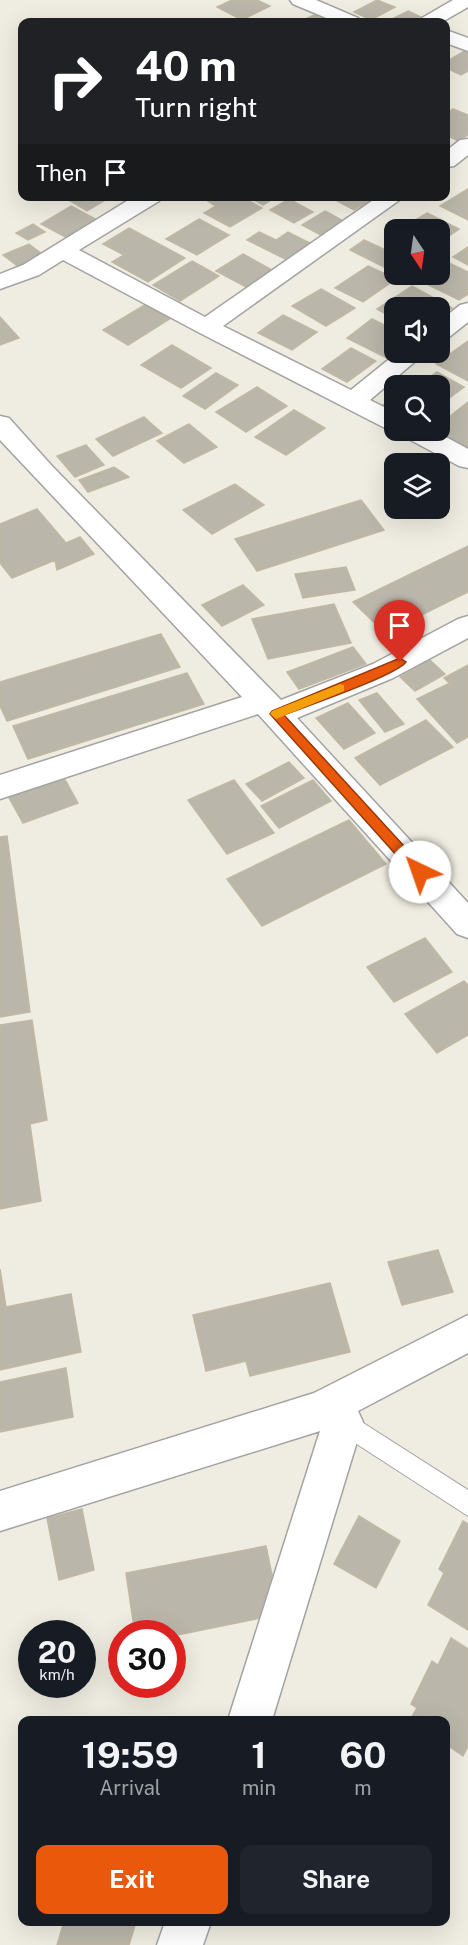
<!DOCTYPE html>
<html lang="en">
<head>
<meta charset="utf-8">
<style>
	:root { --surface:#171b24; --page:#20242c; --text:#f1f3f6; --muted:#9ea1a6; --accent:#ea580c }
	body { margin:0; font-family:"Public Sans",sans-serif; background:var(--page); color:var(--text); height:100vh; display:flex; flex-direction:column; font-size:22px; white-space:nowrap }
	* { box-sizing:border-box; margin:0 }
	p { font-size:20px; color:var(--muted) }
	.icon { flex:none; width:33px; height:33px; fill:none; stroke:currentColor; stroke-width:2; stroke-linecap:round; stroke-linejoin:round }
	.map { position:relative; flex:1; overflow:hidden }
	.side { position:absolute; left:18px; top:1716px; width:432px; height:210px; display:flex; flex-direction:column; background:var(--surface); border-radius:12px; box-shadow:0 6px 24px #0002 }
	.side>* { flex:none }
	.hud { position:absolute; left:18px; top:18px; width:432px; height:183px; border-radius:12px; box-shadow:0 6px 24px #0002; background:#202124; color:#fff; overflow:hidden }
	.needle { width:39px; rotate:167deg }
	.controls { position:absolute; left:384px; top:219px; display:grid; gap:12px }
	.controls a { display:grid; place-items:center; width:66px; height:66px; border-radius:12px; background:var(--surface); box-shadow:0 6px 24px #0002; font-size:30px }
	.speed { position:absolute; left:18px; top:1620px; display:flex; gap:12px; font-size:30px; font-weight:700; text-align:center }
	.speed>* { display:grid; place-content:center; width:78px; height:78px; border-radius:50%; background:var(--surface); box-shadow:0 6px 24px #0002; line-height:1 }
	.speed small { font-size:15px; font-weight:400 }
	.speed .limit { border:9px solid #d22; background:#fff; color:#111 }
	.pin { position:absolute; display:grid; place-items:center; width:51px; height:51px; color:#fff; margin:-62px -26px; border-radius:50% 50% 50% 0; rotate:-45deg; box-shadow:0 0 6px #0007 }
	.pin .icon { rotate:45deg }
	.me { position:absolute; width:66px; margin:-33px; rotate:318deg; stroke-linejoin:round; filter:drop-shadow(0 0 4px #0008) }
	.turn { display:flex; align-items:center; gap:21px; height:126px; padding:0 18px; font-size:27px }
	.turn .icon { width:78px; height:78px; stroke-width:2.5 }
	.turn b { display:block; font-size:42px; line-height:51px }
	.then { display:flex; align-items:center; height:57px; padding:0 18px; background:#0003; gap:12px; font-size:22px }
	.eta { display:flex; justify-content:space-evenly; align-items:center; height:102px; text-align:center }
	.eta b { font-size:36px; font-weight:700; line-height:42px }
	.cta { display:flex; gap:12px; margin-top:auto; padding:12px 18px }
	.cta a { flex:1; height:69px; border-radius:12px; background:var(--accent); color:#fff; font-size:24px; font-weight:700; line-height:69px; text-align:center }
	.cta a+a { background:var(--page); color:var(--text) }
	.map>svg:first-child { display:block }
	.building { fill:#bbb6aa; stroke:#c1b8a3; stroke-width:1.5 }
	.lines { fill:none; stroke-linecap:round; stroke-linejoin:round }
	.lane-casing { stroke:#a3a3a3; stroke-width:2 }
	.street-casing { stroke:#a3a3a3; stroke-width:3 }
	.lane { fill:#fff; fill-rule:evenodd }
	.street { fill:#fff; fill-rule:evenodd }
	.route { fill:#ea580c; stroke:#983908; stroke-width:1.5 }
	.slow { fill:#f59e0b }
</style>
</head>
<body>
<div class="map">
<svg width="468" height="1945" viewBox="0 0 468 1945">
	<rect width="100%" height="100%" fill="#efede1"/>
	<path class="building" d="M232,0H257L270,6L242,20L217,7Z
		M377,0L395,7L371,20L354,12Z
		M408,11L425,19L419,22H386Z
		M314,15L327,21L299,22Z
		M466,50L468,51V71L461,75L446,68V62Z
		M453,109L468,115V135L458,141L446,135V113Z
		M468,189V220L440,206Z
		M62,196H112L87,211Z
		M206,196H240L262,208L230,227L204,213L216,206L203,198Z
		M247,196H277L263,205Z
		M328,196H377L354,210Z
		M289,199L313,212L294,223L270,210Z
		M71,206L99,221L69,239L41,224Z
		M325,211L349,224L326,238L302,225Z
		M427,213L459,229L440,242V230L400,229Z
		M199,219L229,235L197,255L166,239Z
		M33,224L45,232L28,240L16,233Z
		M129,228L185,258L148,282L112,262L124,255L103,244Z
		M259,232L276,240L288,232L312,244L287,260L247,240Z
		M364,240L394,254V272L350,250Z
		M29,244L46,257L20,268L3,255Z
		M468,247V265L453,257Z
		M243,254L272,270L246,287L216,271Z
		M192,261L219,276L180,301L153,285Z
		M447,262L468,272V294L459,300L420,281L430,274H440V268Z
		M368,266L396,279L363,302L335,288Z
		M412,286L452,308L440,316V308H394V319L377,309Z
		M321,289L355,308L326,326L292,306Z
		M146,304L171,318L128,345L103,330Z
		M283,315L317,332L292,350L258,333Z
		M0,317L19,338L0,345Z
		M372,319L394,330V352H397L389,359L347,338Z
		M468,341V381L436,364Z
		M172,345L211,368L181,388L141,365Z
		M351,348L376,361L347,382L322,369Z
		M437,372L464,387L440,405V386H418Z
		M216,373L238,385L205,409L183,396Z
		M257,387L287,406L246,432L216,412Z
		M393,398L394,399V413L382,406Z
		M468,402V450L431,431L440,430V424Z
		M294,410L325,428L286,455L255,437Z
		M144,417L162,433L113,456L96,439Z
		M189,424L217,447L184,463L157,441Z
		M86,445L104,465L75,477L57,456Z
		M114,467L129,477L88,492L79,480Z
		M235,484L264,505L212,534L183,510Z
		M361,500L384,530L257,571L235,539Z
		M37,509L66,543L80,537L94,554L57,570L55,560L12,578L0,563V524Z
		M468,546V592L385,633L353,602Z
		M346,567L355,590L303,598L295,574Z
		M243,585L264,605L222,626L202,605Z
		M334,604L351,643L268,659L252,619Z
		M161,634L180,667L7,721L0,706V682Z
		M353,647L366,664L299,689L287,672Z
		M430,660L445,674L415,691L400,677Z
		M468,665V702L444,678Z
		M187,673L204,704L28,759L13,726Z
		M450,683L468,702V737L457,743L417,699Z
		M377,693L404,724L385,732L359,700Z
		M348,703L375,733L344,749L316,718Z
		M426,720L453,747L380,785L355,758Z
		M289,762L304,778L262,801L246,784Z
		M63,776L78,803L23,823L8,796Z
		M234,780L274,833L227,854L188,800Z
		M313,780L331,801L279,828L261,806Z
		M349,820L386,864L262,926L227,879Z
		M7,836L30,1012L0,1017V837Z
		M425,938L452,972L394,1002L367,967Z
		M464,981L468,985V1035L437,1053L405,1014Z
		M32,1020L47,1120L30,1124L41,1201L0,1209V1025Z
		M438,1250L453,1292L402,1305L388,1262Z
		M0,1269L6,1307L71,1294L81,1352L0,1370Z
		M330,1283L350,1352L250,1376L246,1361L206,1371L193,1315Z
		M66,1368L73,1417L0,1432V1382Z
		M82,1509L94,1570L59,1580L47,1518Z
		M359,1516L400,1541L376,1588L334,1564Z
		M463,1521L468,1524V1630L428,1605L444,1573L439,1569Z
		M266,1546L280,1614L172,1636V1634H135L126,1573Z
		M451,1638L468,1649V1746L463,1756L446,1744V1720H410L417,1708L411,1704L432,1661L438,1665Z
		M64,1922H136L129,1945H57Z"/>
	<g class="lines">
		<g class="lane-casing">
			<path id="lane" d="M343,1410L468,1490V1516L335,1430L331,1422L335,1414Z"/>
		</g>
		<g class="street-casing">
			<path id="street" d="M290,0H316L358,18L361,22H336L293,4Z
				M453,0H468V7L442,22H419L422,18Z
				M446,30L468,38V51L446,43Z
				M468,139V155L454,166L446,167V151L460,140Z
				M135,196H162L159,201L79,250L205,317L379,196H405L223,326L351,390L398,352H426L370,400L394,412V430L385,428L198,332L63,260L39,275L0,289V274L23,265Z
				M468,303V322L448,338L440,340V321L460,305Z
				M0,416L9,418L52,466L281,700L373,664L458,619L468,616V638L393,678L297,718L468,903V938L457,934L258,714L0,799V775L242,697L0,440Z
				M400,430H433L468,449V468L459,466L403,436Z
				M468,1315V1353L358,1411L363,1422L272,1720H228L320,1431L0,1531V1491L314,1393Z
				M165,1922H211L203,1945H157Z"/>
		</g>
		<use href="#lane" class="lane"/>
		<use href="#street" class="street"/>
	</g>
	<path class="route" d="M400,658L406,662C395,676 307,706 284,715L425,869L427,872L425,876H415L270,714L272,711Z"/>
	<path class="slow" d="M340,684L344,685V691L276,719L270,714L272,711Z"/>
</svg>
<div class="controls">
<a><svg class="needle" viewBox="-14 -14 28 28"><path d="M0-13l5 13h-10z" fill="#e53935"/><path d="M0 13l5-13h-10z" fill="#9ea1a6"/></svg></a>
<a><svg class="icon" aria-label="sound" viewBox="0 0 24 24"><path d="M4 9h4l5-4v14l-5-4H4zM17 9q2 3 0 6"/></svg></a>
<a><svg class="icon" aria-label="search" viewBox="0 0 24 24"><circle cx="10" cy="10" r="6"/><path d="M15 15l6 6"/></svg></a>
<a><svg class="icon" aria-label="layers" viewBox="0 0 24 24"><path d="M12 4l9 5-9 5-9-5zM3 14l9 5 9-5"/></svg></a>
</div>
<div class="speed"><div>20<small>km/h</small></div><div class="limit">30</div></div>
<div class="pin" style="left:400px;top:662px;background:#d93025"><svg class="icon" aria-label="arrive" viewBox="0 0 24 24"><path d="M6 21V4h12l-3 4 3 4H6"/></svg></div>
<svg class="me" style="left:420px;top:872px" viewBox="-20 -20 40 40"><circle r="19" fill="#fff"/><path d="M0-13L10 11 0 6-10 11z" fill="#ea580c"/></svg>
<div class="hud">
<div class="turn"><svg class="icon" aria-label="right" viewBox="0 0 24 24"><path d="M7 20v-9h11M14 6l5 5-5 5"/></svg><div><b>40 m</b>Turn right</div></div>
<div class="then">Then<svg class="icon" aria-label="arrive" viewBox="0 0 24 24"><path d="M6 21V4h12l-3 4 3 4H6"/></svg></div>
</div>
<section class="side">
<div class="eta">
<div><b>19:59</b><p>Arrival</p></div>
<div><b>1</b><p>min</p></div>
<div><b>60</b><p>m</p></div>
</div>
<div class="cta"><a>Exit</a><a>Share</a></div>
</section>
</div>
</body>
</html>
